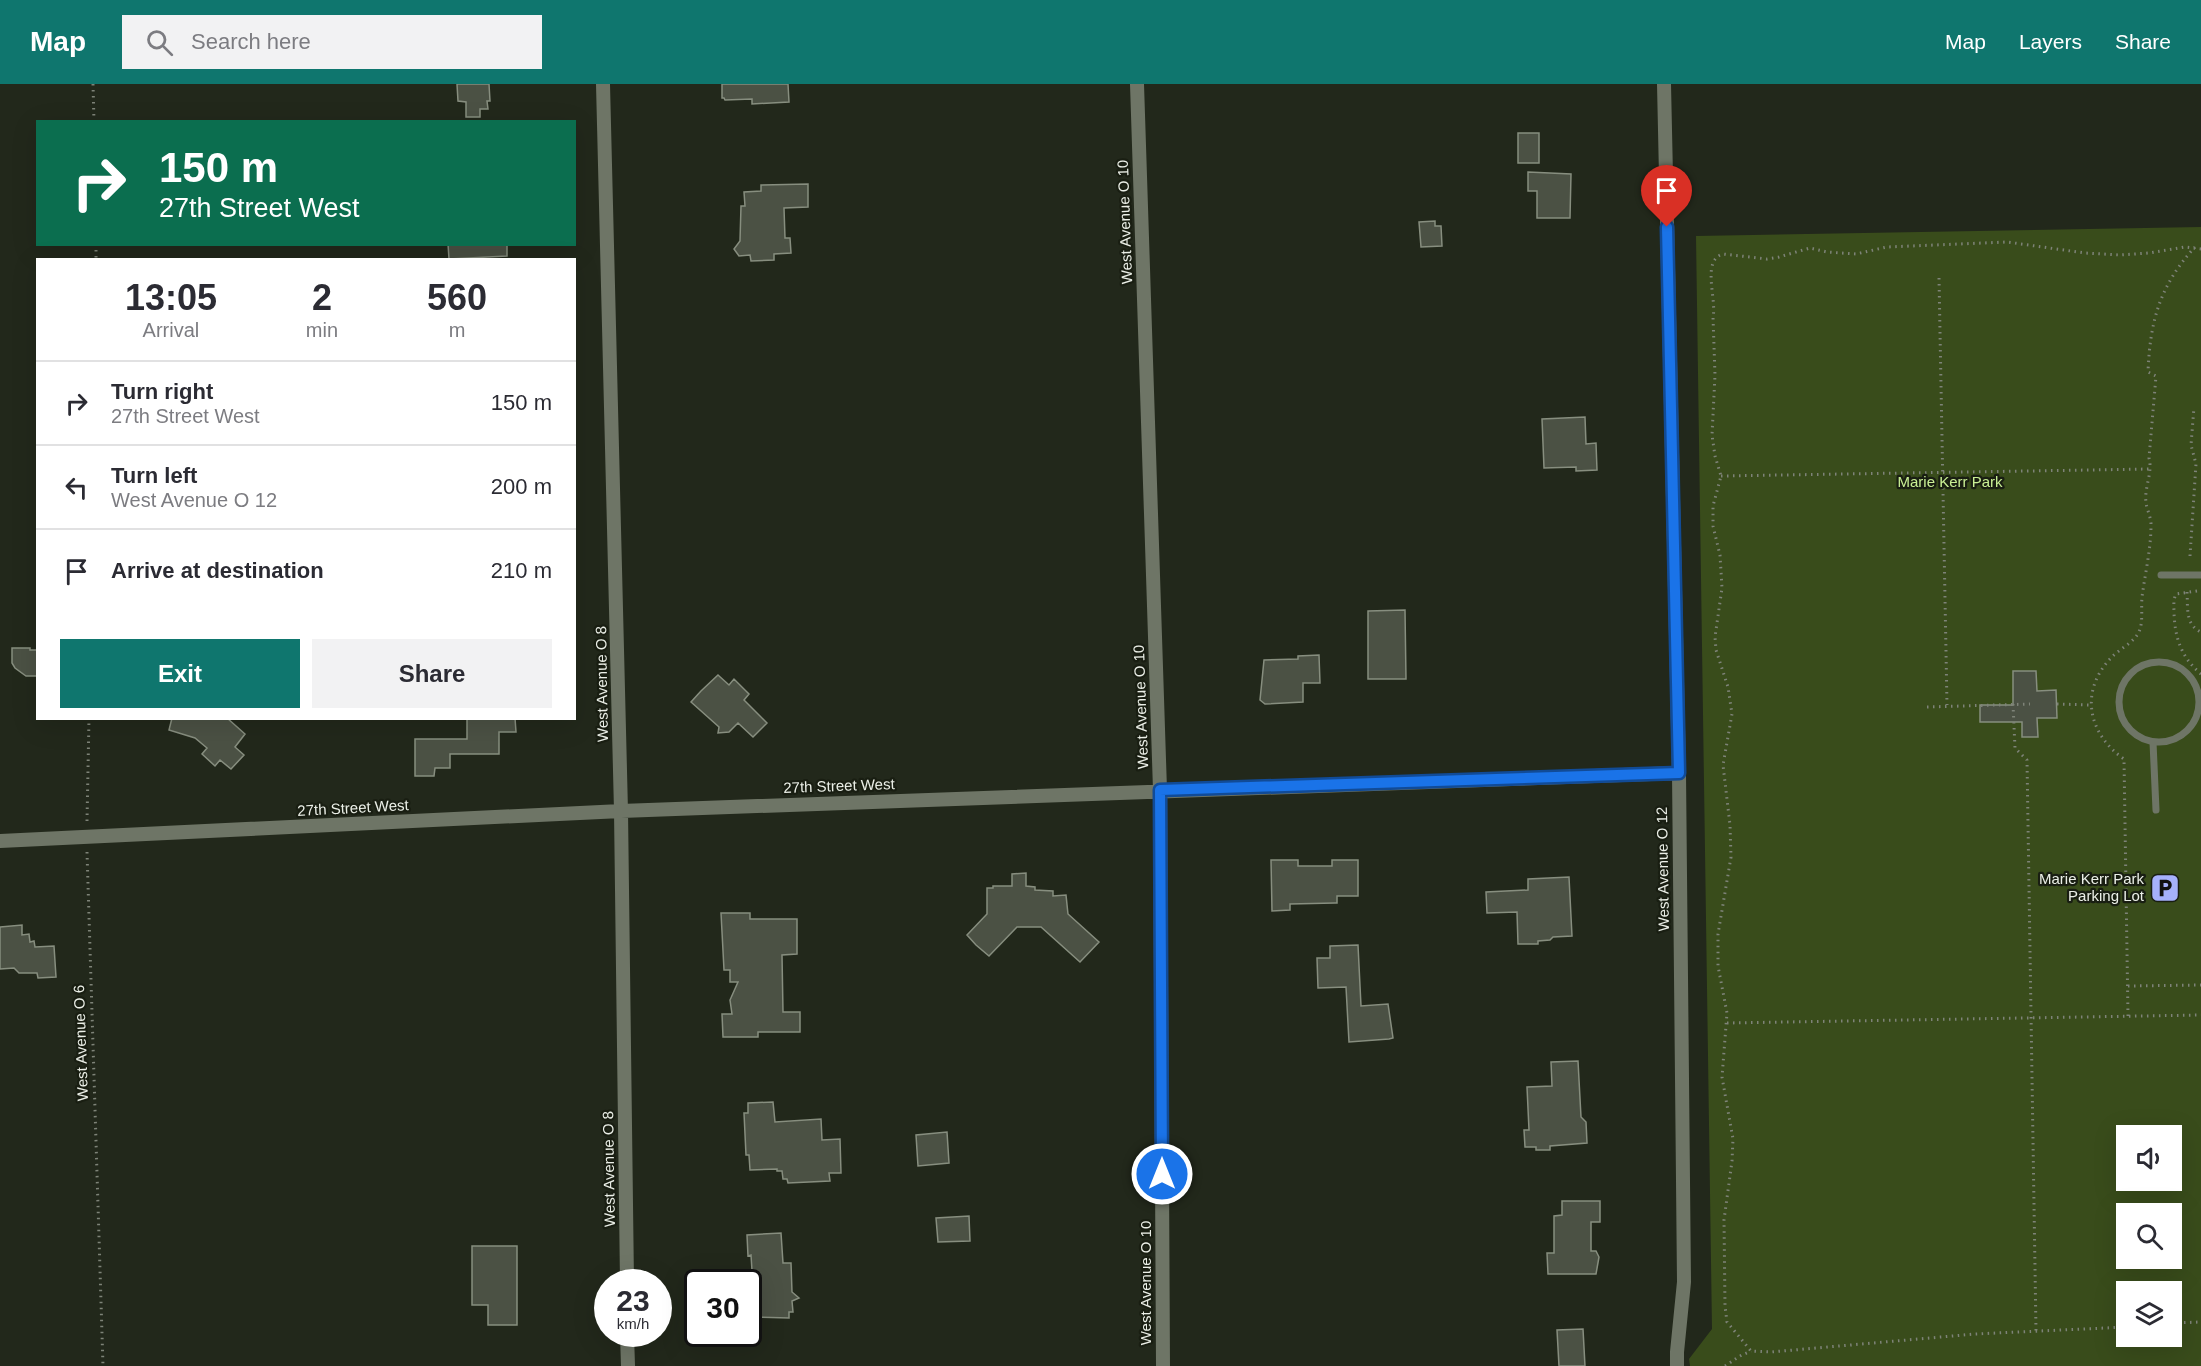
<!DOCTYPE html>
<html lang="en">
<head>
<meta charset="utf-8">
<style>
	:root { --surface:#fff; --page:#f2f2f3; --text:#2b2b33; --muted:#7c7c81; --line:#e1e1e2; --accent:#0f766e }
	body { margin:0; font-family:Arial,sans-serif; background:var(--page); color:var(--text); height:100vh; display:flex; flex-direction:column; font-size:22px; white-space:nowrap }
	* { box-sizing:border-box; margin:0 }
	p { font-size:20px; color:var(--muted) }
	.icon { flex:none; width:33px; height:33px; fill:none; stroke:currentColor; stroke-width:2; stroke-linecap:round; stroke-linejoin:round }
	.map { position:relative; flex:1; overflow:hidden }
	.panel { position:absolute; left:36px; top:174px; width:540px; height:462px; display:flex; flex-direction:column; background:var(--surface); border-radius:0px; box-shadow:0 6px 24px #0002 }
	.panel>* { flex:none }
	.hud { position:absolute; left:36px; top:36px; width:540px; height:126px; border-radius:0px; box-shadow:0 6px 24px #0002; background:#0b6e4f; color:#fff; overflow:hidden }
	.buttons { position:absolute; left:2116px; top:1041px; display:grid; gap:12px }
	.buttons a { display:grid; place-items:center; width:66px; height:66px; border-radius:0px; background:var(--surface); box-shadow:0 6px 24px #0002; font-size:30px }
	.speed { position:absolute; left:594px; top:1185px; display:flex; gap:12px; font-size:30px; font-weight:700; text-align:center }
	.speed>* { display:grid; place-content:center; width:78px; height:78px; border-radius:50%; background:var(--surface); box-shadow:0 6px 24px #0002; line-height:1 }
	.speed small { font-size:15px; font-weight:400 }
	.speed .limit { border:3px solid #111; border-radius:9px; background:#fff; color:#111 }
	.pin { position:absolute; display:grid; place-items:center; width:51px; height:51px; color:#fff; margin:-62px -26px; border-radius:50% 50% 50% 0; rotate:-45deg; box-shadow:0 0 6px #0007 }
	.pin .icon { rotate:45deg }
	.me { position:absolute; width:66px; margin:-33px; rotate:0deg; stroke-linejoin:round; filter:drop-shadow(0 0 4px #0008) }
	.turn { display:flex; align-items:center; gap:21px; height:126px; padding:0 24px; font-size:27px }
	.turn .icon { width:78px; height:78px; stroke-width:2.5 }
	.turn b { display:block; font-size:42px; line-height:51px }
	.eta { display:flex; justify-content:space-evenly; align-items:center; height:102px; text-align:center }
	.eta b { font-size:36px; font-weight:700; line-height:42px }
	.primary-button { display:flex; gap:12px; margin-top:auto; padding:12px 24px }
	.primary-button a { flex:1; height:69px; border-radius:0px; background:var(--accent); color:#fff; font-size:24px; font-weight:700; line-height:69px; text-align:center }
	.primary-button a+a { background:var(--page); color:var(--text) }
	ul { padding:0; list-style:none }
	li { display:flex; align-items:center; gap:18px; height:84px; padding:0 24px; border-top:2px solid var(--line) }
	li div { flex:1 }
	li b { display:block; font-size:22px }
	li em { font-style:normal }
	header { display:flex; align-items:center; gap:36px; box-sizing:border-box; height:84px; padding:0 30px; background:var(--accent); color:#fff }
	header strong { font-size:28px }
	nav { display:flex; gap:33px; margin-inline-start:auto; font-size:21px }
	.search { width:420px; height:54px; background:var(--page); display:flex; align-items:center; gap:15px; box-sizing:border-box; padding:0 21px; border-radius:0px; color:var(--muted); font-size:22px }
	.map>svg:first-child { display:block }
	.green { fill:#394c1b; fill-rule:evenodd }
	.building { fill:#4b5144; stroke:#878e7f; stroke-width:1.5 }
	.lines { fill:none; stroke-linecap:round; stroke-linejoin:round }
	.path { stroke:#7e8378; stroke-width:3; stroke-dasharray:1.5 4.5; stroke-linecap:butt }
	.lane { stroke:#6e7566; stroke-width:7 }
	.street { stroke:#6e7566; stroke-width:14 }
	.route-casing { stroke:#114b97; stroke-width:15 }
	.route { stroke:#1a73e8; stroke-width:10 }
	.labels { text-anchor:middle; stroke-width:4.5; stroke-linejoin:round; paint-order:stroke }
	.street-label { font-size:15px; fill:#ebefe7; stroke:#191e12 }
	.park-label { font-size:15px; fill:#caf095; stroke:#191e12 }
	.poi-label { font-size:15px; fill:#ebefe7; stroke:#191e12; text-anchor:end }
</style>
</head>
<body>
<header>
<strong>Map</strong>
<div class="search"><svg class="icon" aria-label="search" viewBox="0 0 24 24"><circle cx="10" cy="10" r="6"/><path d="M15 15l6 6"/></svg>Search here</div>
<nav><a>Map</a><a>Layers</a><a>Share</a></nav>
</header>
<div class="map">
<svg width="2201" height="1282" viewBox="0 0 2201 1282">
	<rect width="100%" height="100%" fill="#22281b"/>
	<path class="green" d="M2201,143V1282H1690L1689,1275L1712,1245L1696,152ZM2127,1052H2172V1096H2127ZM2127,1130H2172V1174H2127ZM2127,1208H2172V1252H2127Z"/>
	<path class="building" d="M457,0H489L490,17H487L488,25H480V33H466V18L458,17Z
		M722,0H788L789,18L752,20V15L725,16L724,14H722Z
		M1518,49H1539V79H1518Z
		M1528,88L1571,90L1570,134H1537V107H1528Z
		M808,100V123L784,124L785,154H790L791,169L774,170V176L751,177L750,171L739,172L734,165L740,157L741,122H745L744,108L761,107V101Z
		M1435,137V142H1441L1442,162L1421,163L1419,138Z
		M448,160H507V172L449,175Z
		M1585,333L1586,360L1596,359L1597,386L1576,387V383L1544,384L1542,335Z
		M1405,526L1406,595H1368V527Z
		M12,564H30V566H38V592H26L15,584L12,579Z
		M1319,571L1320,599H1303V618L1265,620L1260,616L1264,576L1298,575V572Z
		M2013,587H2036L2037,607L2056,606L2057,634H2037L2038,653H2022V638H1980V621H2013Z
		M718,591L729,601L734,595L749,610L744,616L767,639L753,653L738,639L729,648L718,649L719,643L691,618L701,607Z
		M172,634H227L245,650L235,663L244,671L231,685L220,676L215,682L202,670L207,664L195,654L169,646Z
		M467,634H515L516,648H499V670H450V684H435L434,692H415V655H467Z
		M1271,776H1298V782H1332V776H1358V812H1337V819H1335L1290,820V826L1272,827Z
		M1026,789V802L1035,803V806L1053,807V812L1066,811L1068,830L1099,858L1080,878L1041,843H1017L989,872L976,861L967,851L987,830V804H993V802H1012V790Z
		M1569,793L1572,852L1553,853L1550,856L1538,857V860H1518L1517,828L1487,829L1486,808L1528,806V795Z
		M721,829H750V835H797V870L782,871L783,928H800V948H758V953H723L722,930H732L730,916L738,898H730V886H724Z
		M22,841V851L29,850L30,858L34,857L35,863L54,862L56,893L38,894L37,889H19L14,884L0,885V843Z
		M1358,861L1361,922L1388,920L1393,954L1389,955L1349,958L1346,903L1318,904L1317,874H1330V862Z
		M1578,977L1581,1033L1586,1038L1587,1059L1550,1062V1066H1536V1063H1525L1524,1046H1529L1527,1003L1552,1002L1551,978Z
		M773,1018L775,1038L821,1035L822,1056L840,1055L841,1089H829L830,1097L788,1099L787,1095H783L782,1087H777V1085L750,1086L749,1071H746L744,1029H748V1019Z
		M947,1048L949,1079L918,1082L916,1051Z
		M1562,1117H1600V1138H1591V1167H1596L1599,1173L1596,1190H1548L1547,1169H1554V1132L1562,1131Z
		M969,1132L970,1157L938,1158L936,1134Z
		M781,1149L783,1179H791L792,1208L799,1214L792,1217L793,1228H789V1234L751,1233L748,1211L751,1209L750,1202H753L751,1171L748,1172L747,1151Z
		M472,1162H517V1241H488V1221H472Z
		M1583,1245L1585,1282H1559L1557,1246Z"/>
	<g class="lines">
		<path class="path" d="M93,0L94,38
			M96,160V176
			M1939,194L1947,621
			M1721,392L2150,385
			M2190,472L2196,380L2191,361L2194,323
			M2197,507L2176,510C2173,516 2174,522 2174,529C2175,554 2181,573 2201,590
			M2187,508C2188,523 2185,541 2201,548
			M2013,620L2015,664L2027,676L2036,1247
			M2057,620L2091,621
			M1927,623L2030,620
			M87,737L89,634
			M87,768L103,1282
			M2128,902L2201,901
			M2128,932L2124,675C2088,650 2079,607 2111,574C2120,564 2136,558 2140,545C2143,536 2141,524 2142,513C2145,490 2151,465 2151,441C2151,433 2147,426 2146,419C2144,403 2153,389 2149,374L2156,292L2148,288C2150,237 2160,201 2195,163
			M1727,939L2201,931
			M2172,1239L2201,1238
			M2127,1243L1975,1250L1771,1268L1751,1267L1727,1238L1725,1222L1724,1136L1732,1077L1733,1055L1722,993L1727,929L1718,882V850L1731,773L1730,741L1723,681L1732,630L1728,603L1716,566L1715,553L1722,504L1720,471L1713,442V422L1721,392L1715,372L1712,351L1715,291L1713,233C1717,215 1701,176 1723,170L1767,175L1779,173L1810,164L1827,168L1856,170L1887,163L2007,158L2085,169L2120,171L2149,169L2185,163L2201,165
			M1725,1282L1740,1272L1751,1267"/>
		<path class="lane" d="M2161,491H2201
			M2119 618a40 40 0 1 1 80 0a40 40 0 1 1-80 0Z
			M2153,658L2156,726"/>
		<path class="street" d="M603,0L621,727L627,1198
			M1137,0L1160,706L1163,1282
			M1664,0L1679,689L1684,1198L1677,1268V1282
			M0,757L621,727L1679,689
			M627,1250L628,1282"/>
	</g>
	<g class="lines">
		<g class="route-casing">
			<path id="route" d="M1162,1090L1160,706L1679,689L1667,143"/>
		</g>
		<use href="#route" class="route"/>
	</g>
	<defs>
		<g id="parking-square" transform="scale(1.5)"><rect x="-9" y="-9" width="18" height="18" rx="4" fill="#a6b1fc" stroke="#191e12"/><path d="M-3.5-5.5H1a3.5 3.5 0 0 1 0 7H-1V5.5H-3.5ZM-1-3.4V-.6H.8a1.4 1.4 0 0 0 0-2.8Z" fill="#111"/></g>
	</defs>
	<g fill-rule="evenodd">
		<use href="#parking-square" x="2165" y="804"/>
	</g>
	<g class="labels">
		<g class="street-label">
			<text transform="translate(1125 138) rotate(-92)" y="5">West Avenue O 10</text>
			<text transform="translate(602 600) rotate(-91)" y="5">West Avenue O 8</text>
			<text transform="translate(1141 623) rotate(-92)" y="5">West Avenue O 10</text>
			<text transform="translate(839 702) rotate(-2)" y="5">27th Street West</text>
			<text transform="translate(353 724) rotate(-3)" y="5">27th Street West</text>
			<text transform="translate(1663 785) rotate(-91)" y="5">West Avenue O 12</text>
			<text transform="translate(81 959) rotate(-92)" y="5">West Avenue O 6</text>
			<text transform="translate(609 1085) rotate(-91)" y="5">West Avenue O 8</text>
			<text transform="translate(1146 1199) rotate(-90)" y="5">West Avenue O 10</text>
		</g>
		<g class="park-label">
			<text x="1950" y="403">Marie Kerr Park</text>
		</g>
		<g class="poi-label">
			<text x="2144" y="800">Marie Kerr Park<tspan x="2144" dy="17">Parking Lot</tspan></text>
		</g>
	</g>
</svg>
<div class="buttons">
<a><svg class="icon" aria-label="sound" viewBox="0 0 24 24"><path d="M4 9h4l5-4v14l-5-4H4zM17 9q2 3 0 6"/></svg></a>
<a><svg class="icon" aria-label="search" viewBox="0 0 24 24"><circle cx="10" cy="10" r="6"/><path d="M15 15l6 6"/></svg></a>
<a><svg class="icon" aria-label="layers" viewBox="0 0 24 24"><path d="M12 4l9 5-9 5-9-5zM3 14l9 5 9-5"/></svg></a>
</div>
<div class="speed"><div>23<small>km/h</small></div><div class="limit">30</div></div>
<div class="pin" style="left:1667px;top:143px;background:#d93025"><svg class="icon" aria-label="arrive" viewBox="0 0 24 24"><path d="M6 21V4h12l-3 4 3 4H6"/></svg></div>
<svg class="me" style="left:1162px;top:1090px" viewBox="-20 -20 40 40"><circle r="17" fill="#1a73e8" stroke="#fff" stroke-width="3"/><path d="M0-11L8 9 0 5-8 9z" fill="#fff"/></svg>
<div class="hud">
<div class="turn"><svg class="icon" aria-label="right" viewBox="0 0 24 24"><path d="M7 20v-9h11M14 6l5 5-5 5"/></svg><div><b>150 m</b>27th Street West</div></div>
</div>
<section class="panel">
<div class="eta">
<div><b>13:05</b><p>Arrival</p></div>
<div><b>2</b><p>min</p></div>
<div><b>560</b><p>m</p></div>
</div>
<ul>
<li><svg class="icon" aria-label="right" viewBox="0 0 24 24"><path d="M7 20v-9h11M14 6l5 5-5 5"/></svg><div><b>Turn right</b><p>27th Street West</p></div><em>150 m</em></li>
<li><svg class="icon" aria-label="left" viewBox="0 0 24 24"><path d="M17 20v-9H6M10 6l-5 5 5 5"/></svg><div><b>Turn left</b><p>West Avenue O 12</p></div><em>200 m</em></li>
<li><svg class="icon" aria-label="arrive" viewBox="0 0 24 24"><path d="M6 21V4h12l-3 4 3 4H6"/></svg><div><b>Arrive at destination</b></div><em>210 m</em></li>
</ul>
<div class="primary-button"><a>Exit</a><a>Share</a></div>
</section>
</div>
</body>
</html>
